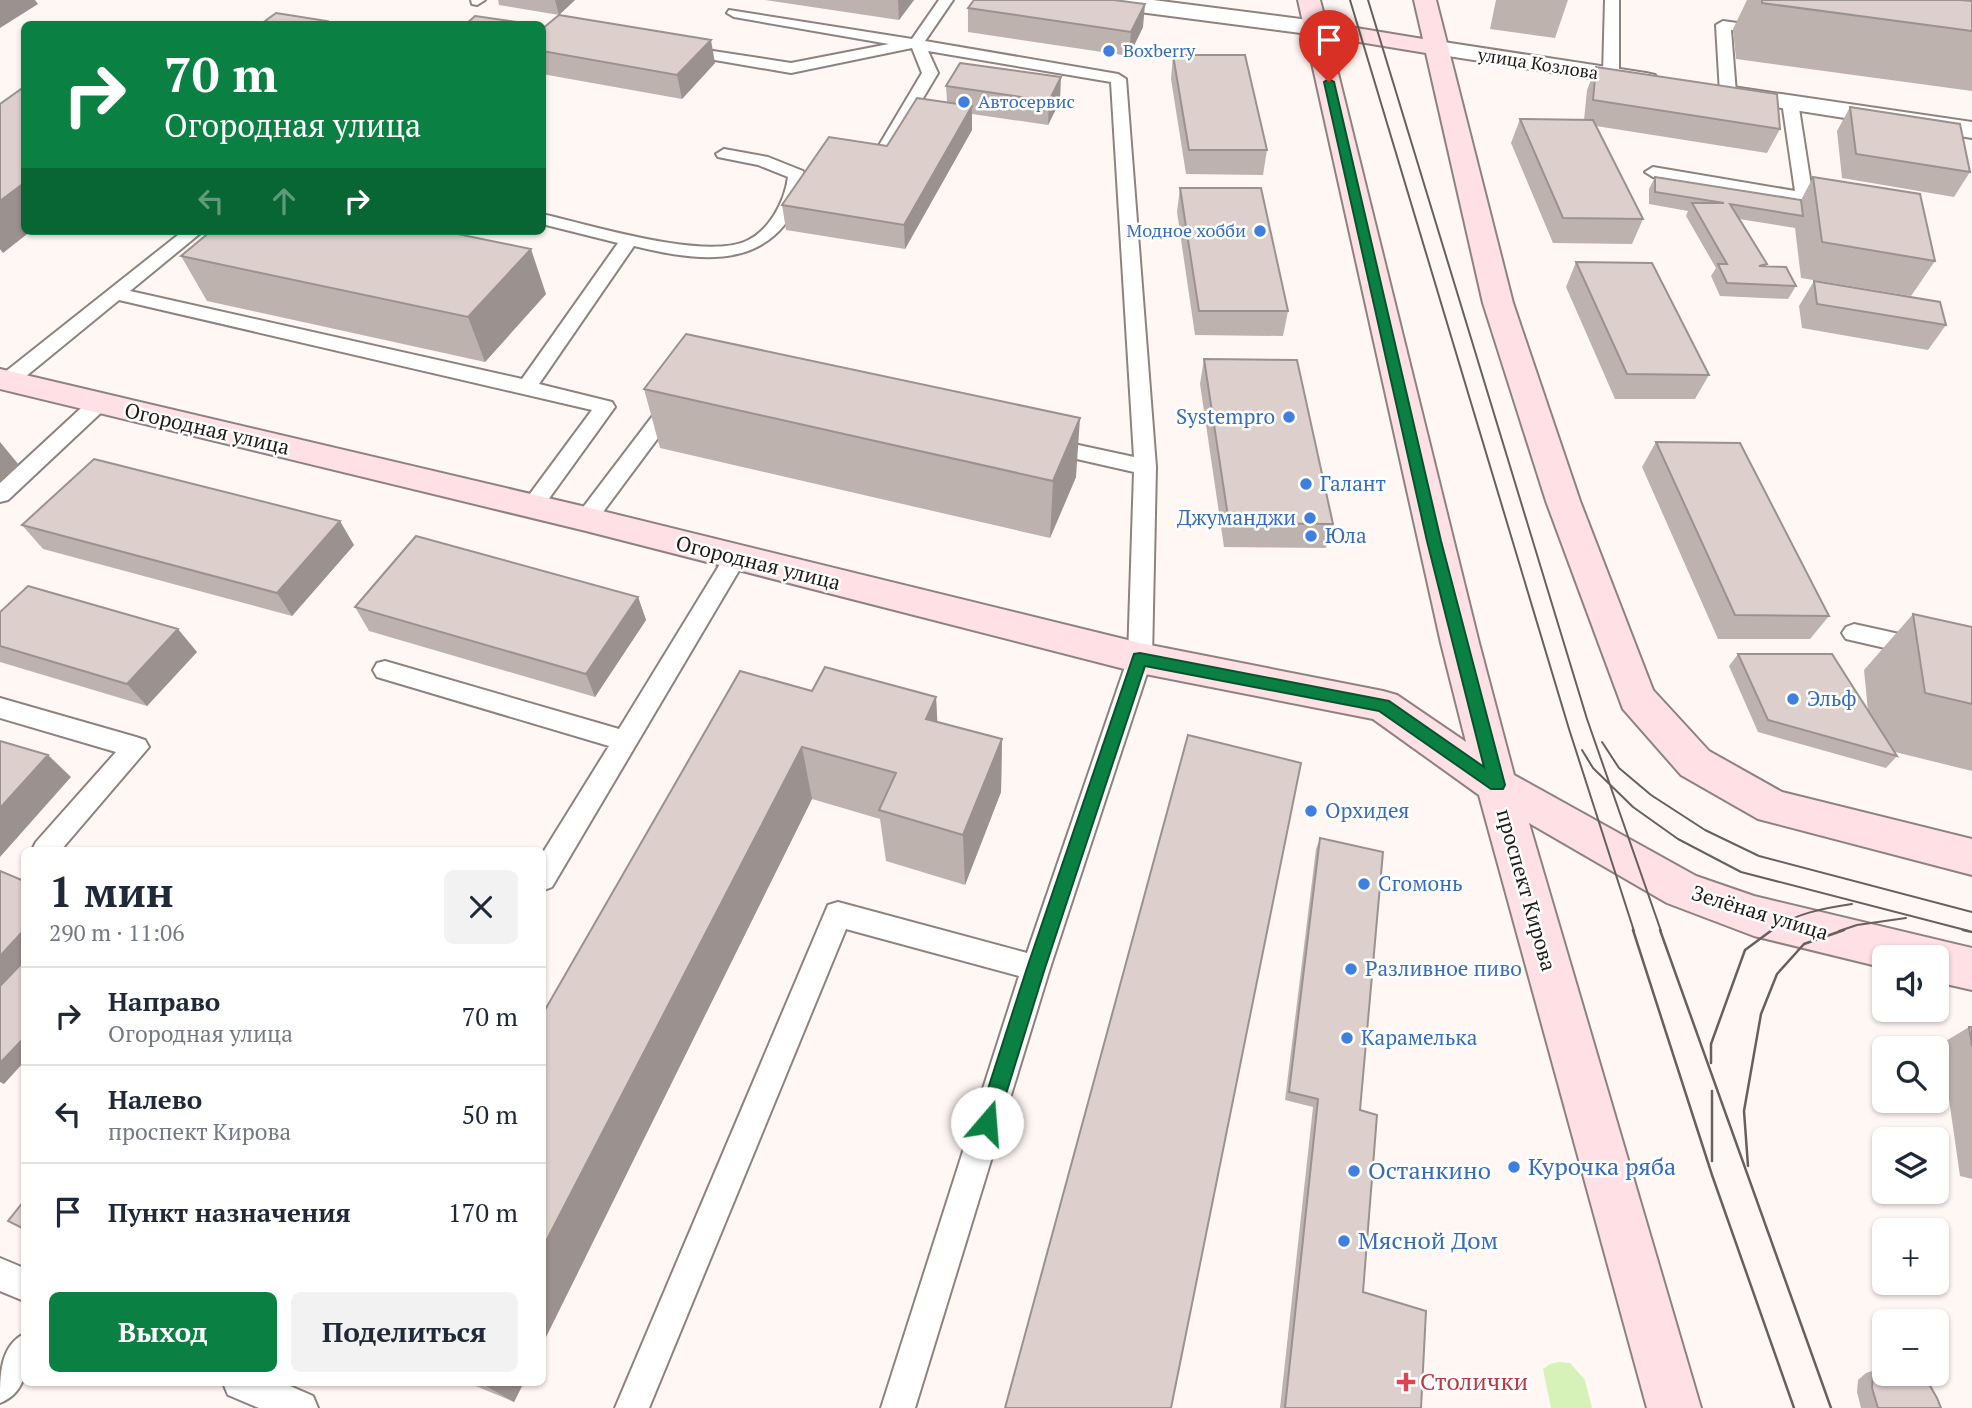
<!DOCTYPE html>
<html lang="ru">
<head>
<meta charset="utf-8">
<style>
	:root { --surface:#fff; --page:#f2f2f3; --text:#1f2937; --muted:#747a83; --line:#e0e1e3; --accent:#0b8043 }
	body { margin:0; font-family:"PT Serif",serif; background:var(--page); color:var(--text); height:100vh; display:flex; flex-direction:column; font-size:26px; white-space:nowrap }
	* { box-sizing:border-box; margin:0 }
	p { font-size:23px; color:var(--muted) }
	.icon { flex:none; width:38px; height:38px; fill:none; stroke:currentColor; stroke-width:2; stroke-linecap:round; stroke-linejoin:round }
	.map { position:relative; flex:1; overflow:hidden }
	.details { position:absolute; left:21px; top:847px; width:525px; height:539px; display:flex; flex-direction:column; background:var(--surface); border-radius:10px; box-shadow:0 2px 5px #0004 }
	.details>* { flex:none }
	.top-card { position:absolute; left:21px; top:21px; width:525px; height:214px; border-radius:10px; box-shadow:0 2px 5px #0004; background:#0b8043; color:#fff; overflow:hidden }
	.controls { position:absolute; left:1872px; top:945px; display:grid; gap:14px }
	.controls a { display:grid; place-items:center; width:77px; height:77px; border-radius:10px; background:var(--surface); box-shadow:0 2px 5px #0004; font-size:35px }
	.pin { position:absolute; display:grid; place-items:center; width:60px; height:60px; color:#fff; margin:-72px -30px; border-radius:50% 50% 50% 0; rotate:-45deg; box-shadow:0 0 7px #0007 }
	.pin .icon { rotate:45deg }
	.me { position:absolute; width:77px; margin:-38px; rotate:18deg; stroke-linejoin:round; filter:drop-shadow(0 0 5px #0008) }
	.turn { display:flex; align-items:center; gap:24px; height:147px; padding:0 28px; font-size:32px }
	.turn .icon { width:91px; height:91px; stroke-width:2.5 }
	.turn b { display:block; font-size:49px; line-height:60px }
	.lanes { display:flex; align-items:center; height:66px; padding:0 28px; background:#0003; justify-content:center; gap:35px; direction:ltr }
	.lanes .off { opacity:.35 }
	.round { display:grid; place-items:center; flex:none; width:74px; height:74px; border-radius:10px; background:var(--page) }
	.head { display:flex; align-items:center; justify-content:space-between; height:119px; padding:0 28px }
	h1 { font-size:42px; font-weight:700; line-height:52px }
	.action { display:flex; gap:14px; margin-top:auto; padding:14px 28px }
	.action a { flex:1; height:80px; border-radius:10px; background:var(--accent); color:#fff; font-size:28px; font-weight:700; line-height:80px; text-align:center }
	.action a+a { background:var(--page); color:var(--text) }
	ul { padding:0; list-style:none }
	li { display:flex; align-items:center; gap:21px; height:98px; padding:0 28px; border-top:2px solid var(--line) }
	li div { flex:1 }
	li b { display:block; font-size:26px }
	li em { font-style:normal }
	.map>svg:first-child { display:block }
	.green { fill:#d6f2b9 }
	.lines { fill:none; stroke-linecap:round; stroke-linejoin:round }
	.lane-casing { stroke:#8e827e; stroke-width:4 }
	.street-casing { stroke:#8e827e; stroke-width:4 }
	.secondary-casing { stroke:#8e827e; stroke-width:4 }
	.lane { fill:#fff; fill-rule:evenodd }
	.street { fill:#fff; fill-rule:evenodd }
	.secondary { fill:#fee0e5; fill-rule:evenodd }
	.tram-far1 { stroke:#66605e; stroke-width:2 }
	.tram { stroke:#66605e; stroke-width:2.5 }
	.wall { fill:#beb2af }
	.shaded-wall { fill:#9b918f }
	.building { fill:#ddcfcc; stroke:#9b918f; stroke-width:2 }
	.route { fill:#0b8043; stroke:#07532c; stroke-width:2 }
	.shop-dot { fill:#3f7fe0; stroke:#fff; stroke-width:2.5 }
	.health-dot { fill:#e0444e; stroke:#fff; stroke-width:2.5 }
	.labels { text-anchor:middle; stroke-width:5; stroke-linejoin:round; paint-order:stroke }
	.far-shop-label { font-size:18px; fill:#366cbe; stroke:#fff; text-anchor:start }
	.far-street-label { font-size:18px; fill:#201c1a; stroke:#fff }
	.shop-label { font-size:21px; fill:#366cbe; stroke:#fff; text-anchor:start }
	.street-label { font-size:21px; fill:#201c1a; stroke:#fff }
	.near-shop-label { font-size:24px; fill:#366cbe; stroke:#fff; text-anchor:start }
	.near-health-label { font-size:24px; fill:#be3a42; stroke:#fff; text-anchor:start }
</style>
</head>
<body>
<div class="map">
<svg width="1972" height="1408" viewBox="0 0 1972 1408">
	<rect width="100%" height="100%" fill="#fff7f4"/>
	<path class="green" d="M1559,1362L1570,1363L1585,1380L1592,1408H1551L1543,1369L1550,1364Z"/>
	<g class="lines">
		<g class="lane-casing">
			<path id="lane" d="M471,0H485L477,5L472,4Z
				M939,0H953L925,41L1118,74L1126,79L1156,467L1152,658L1050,968L915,1408H881L1019,976L846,929L649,1408H615L828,905L838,902L1027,953L1128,658L1134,472L1046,452L1039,450L1036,445L1039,440L1046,438L1134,457L1111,82L928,51L938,73L891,152L883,157L875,152L922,73L912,48L791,73L680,54L673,50L680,46L791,63L889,44L734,17L727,13L729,10L912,39Z
				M1605,0H1619V75L1611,80L1603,75Z
				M1723,21L1766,27L1773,31L1766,35L1731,30L1736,93L1728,98L1720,93L1716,25Z
				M1790,97L1798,102L1813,198L1810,202L1804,203L1653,177L1645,172L1653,167L1795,191L1782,102Z
				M724,149L768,157L803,171L805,175C804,193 796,210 785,224C748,271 685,258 634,246L539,384L612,402L615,407L540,511L532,514L524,511L521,506L592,410L119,300L14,386L0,385V376L183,231H203L130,291L522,379L618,243L542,224V214C590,225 700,259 744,242C768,233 785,202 788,177L758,165L718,157L716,154Z
				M674,395L681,397L684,402L681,407L594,524L586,527L578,524L575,519L578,514L667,397Z
				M99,396L106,398L109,403L106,408L8,500L0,502V483L92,398Z
				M736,549L744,551L747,557L552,887L542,891V854L609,746L377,677L373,670L377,663L385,661L619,729L728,551Z
				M1854,624L1972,650V668L1846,639L1842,633L1846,627Z
				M0,698L136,737L145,740L149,747L61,850H32L36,842L116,752L0,718Z
				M0,1258L24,1268V1301L0,1291Z
				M24,1334C27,1362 30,1391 0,1403C0,1375 0,1346 24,1334Z
				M281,1382L313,1396L318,1408H259L228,1395L223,1383Z"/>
		</g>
		<g class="street-casing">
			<path id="street" d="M1090,0H1153L1316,21L1324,23L1327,28L1324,33L1316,35L1101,7L1093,5Z
				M1437,41L1646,73L1655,75L1658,80L1655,85L1646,87L1429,53L1425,48L1429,43Z
				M1726,86L1972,122V138L1717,98L1714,93L1717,88Z"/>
		</g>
		<g class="secondary-casing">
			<path id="secondary" d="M1298,0H1320L1326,23L1423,39L1414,0H1436L1513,303L1580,501L1653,690L1709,751L1782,792L1972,839V875L1758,819L1681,775L1623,709L1546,501L1483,303L1426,53L1329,37L1479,643L1514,775L1696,876L1754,896L1972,948V990L1937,982V957H1885V968L1754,936L1667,903L1529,823L1701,1408H1647L1479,795L1373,719L1140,673L586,531L0,389V369L586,507L1140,643L1383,691L1397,695L1466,742L1441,643Z"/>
		</g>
		<use href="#lane" class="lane"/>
		<use href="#street" class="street"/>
		<use href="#secondary" class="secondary"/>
		<path class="tram-far1" d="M1350,0L1569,729L1634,931
			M1368,0L1587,719L1661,931
			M1602,742L1619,768L1651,795L1705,830L1759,856L1972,912
			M1582,750L1593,768L1633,807L1678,839L1741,872L1969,931
			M1770,931C1793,914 1824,908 1852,904
			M1839,931L1857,925L1906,918"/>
		<path class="tram" d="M1633,930L1712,1175L1794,1408
			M1660,930L1831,1408
			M1963,930L1972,932
			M1711,1063V1044L1745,950L1772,930
			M1712,1091V1161
			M1748,1166L1744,1111L1761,1014L1777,974L1804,944L1844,930"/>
	</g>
	<path class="wall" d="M498,0H575L559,15L499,5Z
		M765,0H914L899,20Z
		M1496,0H1568L1555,38L1490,29Z
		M1747,0H1961L1972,1V91L1736,59L1733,29Z
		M968,8L1143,27L1129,56L968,32Z
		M542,29L715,63L682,99L542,74Z
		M1173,55L1267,150L1263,175L1186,174L1171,79Z
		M1596,67L1780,129L1767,153L1596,126L1643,219L1632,244L1553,243L1511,143L1520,119L1584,120L1587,90Z
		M946,86L1060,101L1048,125L972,114V130L905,249L786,230L782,205L887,146L947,102Z
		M1850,107L1970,172L1954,197L1842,178L1837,131Z
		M1655,177L1801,200L1813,177L1935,261L1911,296L1801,278L1795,228L1739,219L1767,264L1766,266L1796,286L1788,299L1720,296L1711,276L1716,268L1686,216L1688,211L1649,204V189Z
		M1180,188L1288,311L1283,336L1195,335L1177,212Z
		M181,256L546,294L485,362L207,301Z
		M1576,262L1709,375L1695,399H1615L1566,287Z
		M1814,281L1946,325L1928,350L1802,328L1799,306Z
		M1204,359L1333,524L1326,548L1224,547L1200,384Z
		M644,389L1076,477L1050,538L660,448Z
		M1656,442L1829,616L1810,639H1718L1642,467Z
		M22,525L354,545L292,616L43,549Z
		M638,597L646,620L595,697L369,631L355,607Z
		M0,612L197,652L147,706L0,662Z
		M1913,614L1972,627V771L1895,752L1897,756L1886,768L1758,732L1729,666L1738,654L1868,711L1864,670Z
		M812,691L936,697L937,722L1002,739L1001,792L965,885L886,861L880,819L812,799L542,1345V1015Z
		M1320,838L1360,1110L1363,1292L1421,1408H1280L1313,1107L1285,1100L1316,849Z
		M1969,1027H1972V1179L1960,1176L1941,1044Z
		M1885,1367L1941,1408H1861L1857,1392L1858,1380L1866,1373Z
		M466,1382H524L514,1402Z"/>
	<path class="shaded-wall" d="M0,0H35L38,4L0,28Z
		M555,0H575L559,15Z
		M898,0H914L899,20Z
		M1145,4L1143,27L1129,56L1131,32Z
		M711,40L715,63L682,99L677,75Z
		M1061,77L1060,101L1048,125L1049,101Z
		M972,106V130L905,249L904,225Z
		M24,183V231H31L3,253L0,249V201Z
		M531,249L546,294L485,362L468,317Z
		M1080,418L1076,477L1050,538L1053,481Z
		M0,442L19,465L0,482Z
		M340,521L354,545L292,616L277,593Z
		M638,597L646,620L595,697L586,674Z
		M178,629L197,652L147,706L127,684Z
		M936,697L939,751L926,719Z
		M1002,739L1001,792L965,885L963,835Z
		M802,747L812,799L542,1345V1249Z
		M48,755L71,777L0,857V808Z
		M24,930V978L0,1005V956Z
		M24,1038V1062L4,1084L0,1082V1063Z
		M479,1382H524L514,1402Z"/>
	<path class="building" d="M974,0H1114L1145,4L1131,32L968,8Z
		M1762,0H1961L1972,1V31L1762,3Z
		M276,13L327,21L323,24H261Z
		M559,15L711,40L677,75L542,51V29Z
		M475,16L524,23L523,24H466Z
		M1173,55H1245L1267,150H1189Z
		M960,63L1061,77L1049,101L946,86Z
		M1596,67L1777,94L1780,129L1593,100Z
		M24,87V183L0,201V104Z
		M917,98L972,106L904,225L782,205L829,137L887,146Z
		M1850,107L1960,124L1970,172L1856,154Z
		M1520,119L1593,120L1643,219L1563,218Z
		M1655,177L1801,200L1803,216L1730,204L1767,264L1759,266L1786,267L1796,286L1727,283L1718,264H1727L1692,203H1724L1655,192Z
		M1813,177L1920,194L1935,261L1822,242Z
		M1180,188H1261L1288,311H1199Z
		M211,231H443L531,249L468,317L181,256Z
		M1576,262L1652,263L1709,375L1627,374Z
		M1814,281L1940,302L1946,325L1817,304Z
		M686,334L1080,418L1053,481L644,389Z
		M1204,359L1297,360L1333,524L1229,523Z
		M1656,442L1740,443L1829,616L1735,615Z
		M94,459L340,521L277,593L22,525Z
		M416,536L638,597L586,674L355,607Z
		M28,586L178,629L127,684L0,646V612Z
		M1913,614L1972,627V704L1925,693Z
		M1738,654H1832L1897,756L1768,720Z
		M825,667L936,697L926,719L1002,739L963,835L879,810L896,773L802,747L542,1249V1015L740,671L812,691Z
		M1188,735L1301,763L1171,1408H1005Z
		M0,741L48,755L0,808Z
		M1320,838L1383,852L1360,1110L1377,1115L1363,1292L1426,1311L1421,1408H1285L1318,1099L1289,1092Z
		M0,871L24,881V930L0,956Z
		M24,961V1038L0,1063V986Z
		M1969,1027H1972V1046Z
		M24,1201V1229L8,1221Z
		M1885,1367V1374H1914L1929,1384L1937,1398L1941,1408H1878L1872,1388L1873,1376L1881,1368Z"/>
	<path class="route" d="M1329,79L1334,82L1441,541L1505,785L1503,789H1491L1379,711L1145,666L1045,968L997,1123L994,1130L987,1133L980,1130L977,1123L1027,968L1134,654L1140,653L1389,701L1484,767L1427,541L1324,82Z"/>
	<g class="shop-dot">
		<circle cx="1109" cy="51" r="7"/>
		<circle cx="964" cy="102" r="7"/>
		<circle cx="1260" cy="231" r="7"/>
		<circle cx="1289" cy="417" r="7"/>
		<circle cx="1306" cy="484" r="7"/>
		<circle cx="1310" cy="518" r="7"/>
		<circle cx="1311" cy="536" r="7"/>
		<circle cx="1793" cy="699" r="7"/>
		<circle cx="1311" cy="811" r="7"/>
		<circle cx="1364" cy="884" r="7"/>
		<circle cx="1351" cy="969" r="7"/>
		<circle cx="1347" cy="1038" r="7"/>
		<circle cx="1514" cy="1167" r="7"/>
		<circle cx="1354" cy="1171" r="7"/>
		<circle cx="1344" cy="1241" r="7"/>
	</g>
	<path class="health-dot" d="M1402.5 1371.5h7v7h7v7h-7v7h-7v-7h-7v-7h7z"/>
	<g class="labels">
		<g class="far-shop-label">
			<text x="1123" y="57">Boxberry</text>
			<text x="978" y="108">Автосервис</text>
			<text x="1246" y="237" text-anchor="end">Модное хобби</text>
		</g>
		<g class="far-street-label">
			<text transform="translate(1538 64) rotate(9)" y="6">улица Козлова</text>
		</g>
		<g class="shop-label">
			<text x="1275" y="424" text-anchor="end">Systempro</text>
			<text x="1320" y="491">Галант</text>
			<text x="1296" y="525" text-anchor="end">Джуманджи</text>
			<text x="1325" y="543">Юла</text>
			<text x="1807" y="706">Эльф</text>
			<text x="1325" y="818">Орхидея</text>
			<text x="1378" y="891">Сгомонь</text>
			<text x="1365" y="976">Разливное пиво</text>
			<text x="1361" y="1045">Карамелька</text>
		</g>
		<g class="street-label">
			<text transform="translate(207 429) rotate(13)" y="7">Огородная улица</text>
			<text transform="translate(758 563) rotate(14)" y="7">Огородная улица</text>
			<text transform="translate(1526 890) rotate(74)" y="7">проспект Кирова</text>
			<text transform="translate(1760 913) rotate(17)" y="7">Зелёная улица</text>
		</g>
		<g class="near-shop-label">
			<text x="1528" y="1175">Курочка ряба</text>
			<text x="1368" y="1179">Останкино</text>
			<text x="1358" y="1249">Мясной Дом</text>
		</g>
		<g class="near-health-label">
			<text x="1420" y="1390">Столички</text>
		</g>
	</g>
</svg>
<div class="controls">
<a><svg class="icon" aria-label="sound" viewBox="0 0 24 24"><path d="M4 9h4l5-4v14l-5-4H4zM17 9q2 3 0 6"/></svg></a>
<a><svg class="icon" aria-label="search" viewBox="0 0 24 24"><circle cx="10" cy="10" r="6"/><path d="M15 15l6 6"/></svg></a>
<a><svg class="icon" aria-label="layers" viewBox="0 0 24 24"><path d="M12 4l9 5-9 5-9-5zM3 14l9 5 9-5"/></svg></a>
<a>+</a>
<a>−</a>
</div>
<div class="pin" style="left:1329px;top:82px;background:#d93025"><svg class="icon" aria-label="arrive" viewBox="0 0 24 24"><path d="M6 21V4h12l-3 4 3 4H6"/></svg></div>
<svg class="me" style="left:987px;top:1123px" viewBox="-20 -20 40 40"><circle r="19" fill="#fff"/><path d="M0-13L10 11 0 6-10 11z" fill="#0b8043"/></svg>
<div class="top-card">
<div class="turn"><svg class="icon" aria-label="right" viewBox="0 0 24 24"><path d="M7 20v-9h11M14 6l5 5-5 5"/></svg><div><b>70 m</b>Огородная улица</div></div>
<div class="lanes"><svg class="icon off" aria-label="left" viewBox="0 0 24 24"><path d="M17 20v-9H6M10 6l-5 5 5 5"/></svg><svg class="icon off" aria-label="ahead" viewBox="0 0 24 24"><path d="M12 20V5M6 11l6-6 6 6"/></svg><svg class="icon" aria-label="right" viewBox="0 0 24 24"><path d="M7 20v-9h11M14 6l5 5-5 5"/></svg></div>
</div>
<section class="details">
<div class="head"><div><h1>1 мин</h1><p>290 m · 11:06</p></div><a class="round"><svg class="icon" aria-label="close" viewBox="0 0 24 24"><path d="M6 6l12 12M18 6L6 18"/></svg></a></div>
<ul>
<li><svg class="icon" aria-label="right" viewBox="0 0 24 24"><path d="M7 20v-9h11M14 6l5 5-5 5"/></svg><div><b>Направо</b><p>Огородная улица</p></div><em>70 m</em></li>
<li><svg class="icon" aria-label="left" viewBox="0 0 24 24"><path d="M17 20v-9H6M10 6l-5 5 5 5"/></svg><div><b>Налево</b><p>проспект Кирова</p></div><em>50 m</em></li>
<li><svg class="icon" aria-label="arrive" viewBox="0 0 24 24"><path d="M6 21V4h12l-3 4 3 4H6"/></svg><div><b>Пункт назначения</b></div><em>170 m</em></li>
</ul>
<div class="action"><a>Выход</a><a>Поделиться</a></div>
</section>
</div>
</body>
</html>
